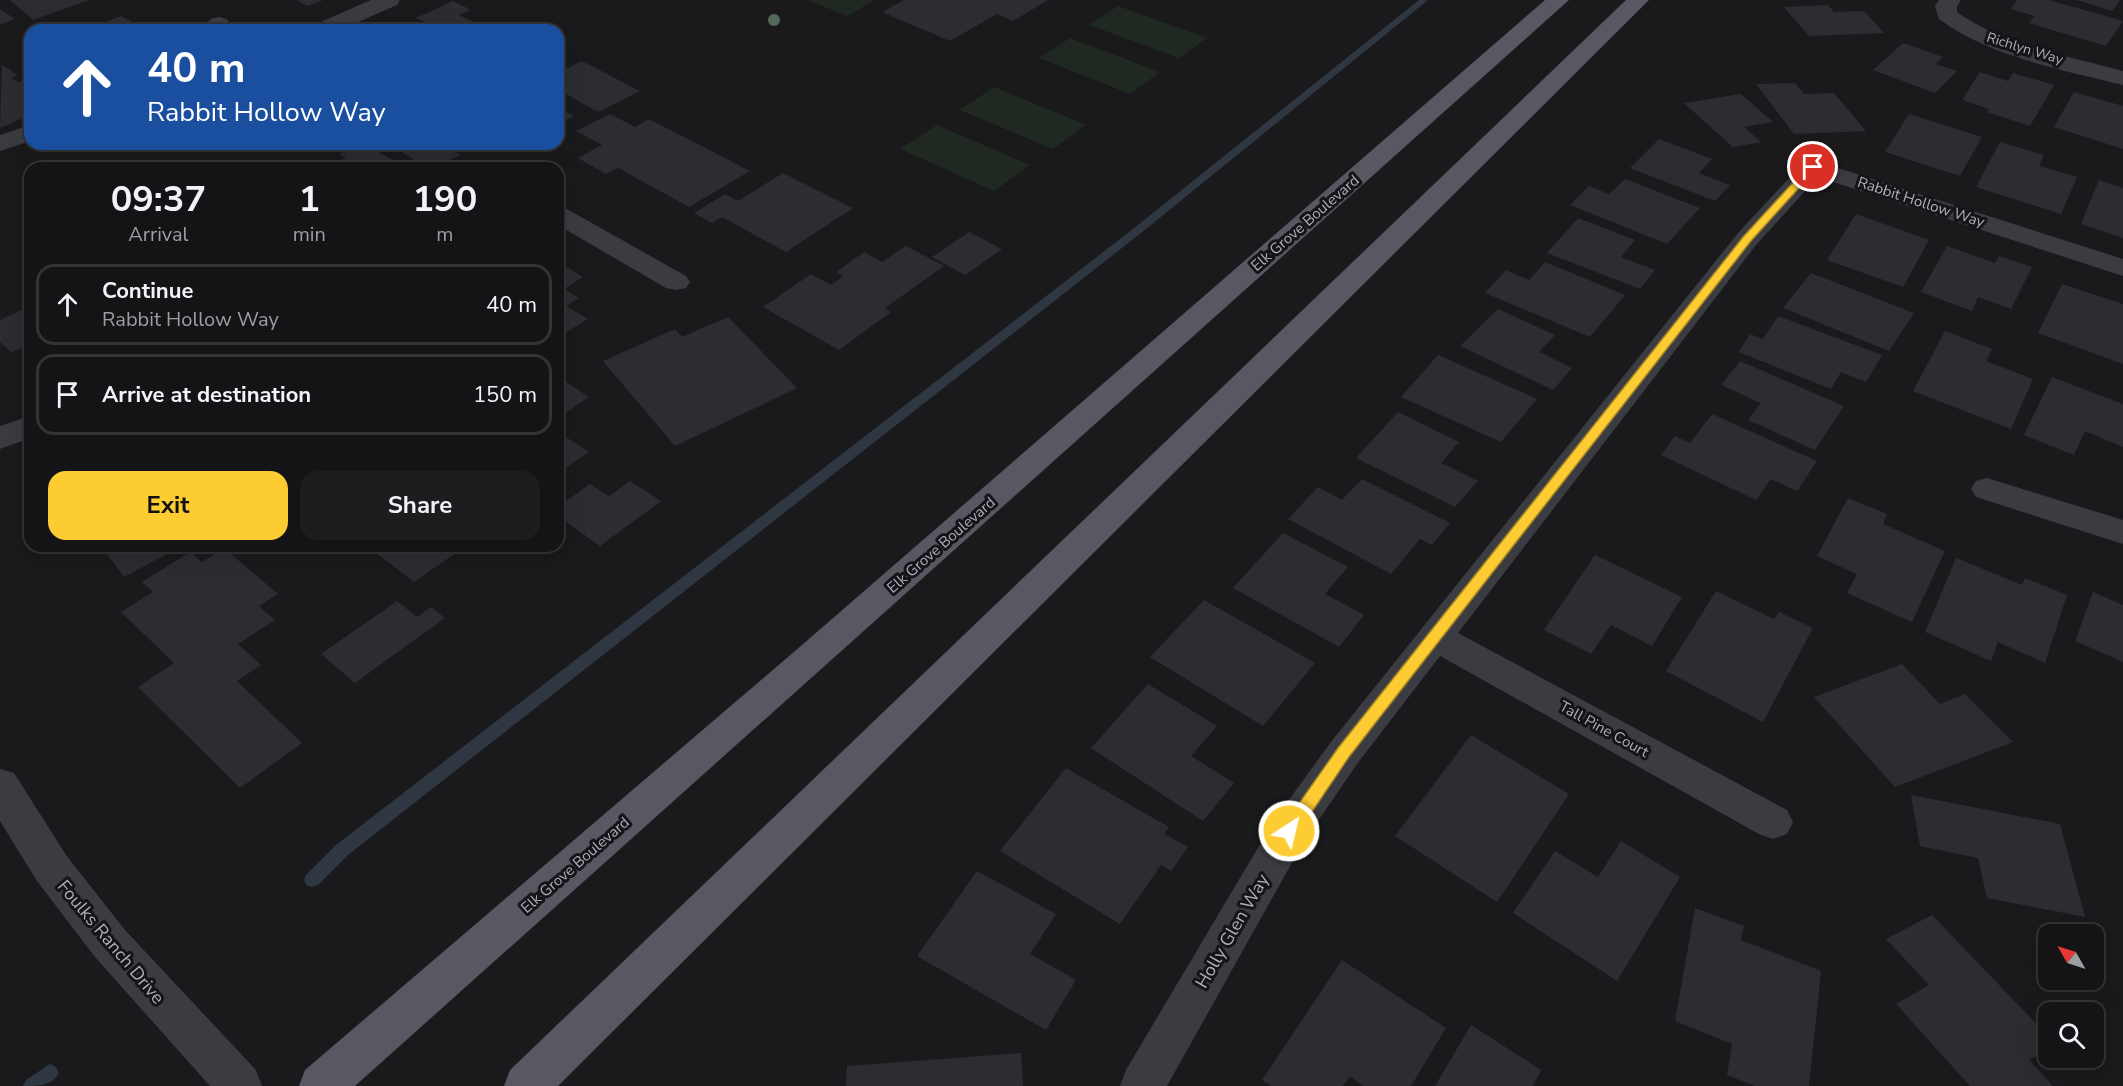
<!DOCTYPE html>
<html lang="en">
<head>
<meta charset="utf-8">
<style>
	:root { --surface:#141416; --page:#1d1d1f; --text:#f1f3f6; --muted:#9d9ea1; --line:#333335; --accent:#fdcb32 }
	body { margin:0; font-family:"Nunito Sans",sans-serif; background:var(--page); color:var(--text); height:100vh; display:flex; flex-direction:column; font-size:22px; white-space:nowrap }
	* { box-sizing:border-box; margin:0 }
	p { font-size:20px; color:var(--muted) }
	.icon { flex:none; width:33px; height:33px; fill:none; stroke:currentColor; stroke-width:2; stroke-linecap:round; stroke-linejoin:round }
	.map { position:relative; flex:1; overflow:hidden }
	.panel { position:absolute; left:24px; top:162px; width:540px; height:390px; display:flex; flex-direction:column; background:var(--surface); border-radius:18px; box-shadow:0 6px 24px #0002,0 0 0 2px var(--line) }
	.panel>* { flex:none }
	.banner { position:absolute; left:24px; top:24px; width:540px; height:126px; border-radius:18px; box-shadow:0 6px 24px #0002,0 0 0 2px var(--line); background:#1a4fa0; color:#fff; overflow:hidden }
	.needle { width:39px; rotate:309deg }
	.controls { position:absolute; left:2038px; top:924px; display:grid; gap:12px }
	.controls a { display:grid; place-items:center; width:66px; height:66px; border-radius:12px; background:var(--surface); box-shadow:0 6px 24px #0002,0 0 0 2px var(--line); font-size:30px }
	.pin { position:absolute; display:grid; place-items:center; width:51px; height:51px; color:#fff; margin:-26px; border:3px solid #fff; border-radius:50%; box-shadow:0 2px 6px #0007 }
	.me { position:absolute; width:66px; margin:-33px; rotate:35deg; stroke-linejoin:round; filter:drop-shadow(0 0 4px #0008) }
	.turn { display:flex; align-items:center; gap:21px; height:126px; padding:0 24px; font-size:27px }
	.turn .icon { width:78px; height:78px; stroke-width:2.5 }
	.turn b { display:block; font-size:42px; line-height:51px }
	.eta { display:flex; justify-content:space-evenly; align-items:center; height:102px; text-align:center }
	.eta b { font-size:36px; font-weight:700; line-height:42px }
	.action { display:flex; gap:12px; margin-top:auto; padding:12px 24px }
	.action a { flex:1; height:69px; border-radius:18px; background:var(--accent); color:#111; font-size:24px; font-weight:700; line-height:69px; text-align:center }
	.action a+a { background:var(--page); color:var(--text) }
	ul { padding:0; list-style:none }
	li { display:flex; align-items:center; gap:18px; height:81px; margin:0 12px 9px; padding:0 12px; border:3px solid var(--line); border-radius:18px }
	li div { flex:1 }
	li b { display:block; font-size:22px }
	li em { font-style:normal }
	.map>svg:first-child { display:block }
	.green { fill:#1f2821 }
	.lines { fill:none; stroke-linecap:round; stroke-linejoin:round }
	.stream { fill:#2f3842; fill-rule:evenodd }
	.building { fill:#2d2d31 }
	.minor { fill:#3b3b42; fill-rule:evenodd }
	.major { fill:#575861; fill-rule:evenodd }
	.tree { fill:#536958 }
	.route { fill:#fdcb32; stroke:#a48420; stroke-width:1.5 }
	.labels { text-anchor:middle; stroke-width:6; stroke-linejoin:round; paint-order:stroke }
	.far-street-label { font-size:14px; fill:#acb0bd; stroke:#151518 }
	.street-label { font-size:15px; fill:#acb0bd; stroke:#151518 }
	.near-street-label { font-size:18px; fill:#acb0bd; stroke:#151518 }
</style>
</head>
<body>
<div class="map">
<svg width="2123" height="1086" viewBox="0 0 2123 1086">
	<rect width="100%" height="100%" fill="#1a1a1d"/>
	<path class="green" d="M808,0H875L847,16Z
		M1118,6L1207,38L1179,58L1089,25Z
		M1070,38L1160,72L1130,94L1039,58Z
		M994,87L1086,125L1053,149L960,110Z
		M937,125L1030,165L994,191L900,149Z"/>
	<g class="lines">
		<path class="stream" d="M1419,0H1428L1141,233L348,855L318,885L312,887L306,885L304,880L306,875L336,845L1133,229Z
			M50,1064L56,1067L59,1073C52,1086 38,1086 23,1086L26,1080Z"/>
	</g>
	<path class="building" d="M10,0H89L33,20Z
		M296,0H323L308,6Z
		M904,0H1048L1013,21L997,14L950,41L882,12Z
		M2017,0H2049L2123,21L2106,46L2029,23L2035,16L2010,9Z
		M2077,0H2120L2112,11Z
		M453,1L471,10L459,15L490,30H435L439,28L416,18Z
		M1828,5L1834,12L1864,11L1884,33L1809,36L1784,7Z
		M0,9L15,19L0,25Z
		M121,16L147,30H86Z
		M1903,43L1943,57L1936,64L1957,71L1935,93L1873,70Z
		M582,61L640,91L598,112L566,94L558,98V64L568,68Z
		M2,65L18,75L11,78L19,82L30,78V115L0,128Z
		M1980,72L2008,81L2013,73L2054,85L2030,126L1987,112L1989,109L1962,100Z
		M1795,83L1804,94L1834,93L1866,131L1794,134L1756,84Z
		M2074,92L2123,106V149L2054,127Z
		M1741,94L1773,122L1744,127L1761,142L1733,147L1684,103Z
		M558,108L574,116L558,124Z
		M610,114L635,127L649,119L750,171L689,207L618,168L606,174L578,158L602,145L576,131Z
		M1909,114L1982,137L1960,176L1885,152Z
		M1659,139L1712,159L1699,173L1730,185L1715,201L1630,168Z
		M2000,142L2044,155L2039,166L2077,177L2061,214L1976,187Z
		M359,144H364L407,168H325L346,158L339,154Z
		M389,144H470L455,152L460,155L433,168H427Z
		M783,173L853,208L786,252L722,217L712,223L694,213L725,194L738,201Z
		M1625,179L1700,208L1667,244L1570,205L1589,186L1609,194Z
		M2099,180L2123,188V238L2081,224Z
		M1856,214L1929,240L1903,287L1827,260Z
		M1578,218L1635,240L1621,257L1655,270L1640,289L1547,253Z
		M969,232L1002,249L965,275L932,257Z
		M906,246L944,266L885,308L891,312L839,350L763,307L811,274L831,285L843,276L836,272L864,252L882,262Z
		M1947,246L1995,263L1999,256L2032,267L2011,309L1978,297L1972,311L1921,292Z
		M558,262L583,277L564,289L579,298L566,306L588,319L558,337Z
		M1545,262L1625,295L1590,337L1485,293L1506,270L1529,280Z
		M1811,273L1914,313L1889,351L1783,308Z
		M2062,284L2123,304V364L2038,333Z
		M30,306V355L22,348L11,352L0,342V320Z
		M1498,309L1555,335L1539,352L1572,368L1553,390L1460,346Z
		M1778,316L1882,355L1866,382L1841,372L1831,389L1739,352L1750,334L1763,339Z
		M728,317L797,388L675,446L603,361L675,329L682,337Z
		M1945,331L1992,349L1986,361L2033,379L2011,429L1913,391Z
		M1438,355L1537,399L1501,442L1401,397Z
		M1740,361L1844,406L1815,450L1748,420L1761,403L1721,385Z
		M558,377L589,397L558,418Z
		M2052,377L2123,404V447L2085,431L2074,455L2024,435Z
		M1398,412L1459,442L1441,463L1478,481L1455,507L1356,458Z
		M1712,414L1817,461L1797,491L1771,479L1756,500L1661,455L1675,436L1690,443Z
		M558,432L589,452L558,473Z
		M1362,479L1450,523L1432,545L1420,539L1391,574L1288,519L1318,487L1342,500Z
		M630,481L661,501L600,546L558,516V507L590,484L609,496Z
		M1848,498L1887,514L1883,524L1945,551L1912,622L1847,593L1857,574L1817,556Z
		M1283,533L1348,567L1325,594L1364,615L1339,647L1233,588Z
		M101,546H182L124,577Z
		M367,546H466L414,582Z
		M224,548L278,594L259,606L275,620L238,644L261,665L237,681L302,743L240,788L138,687L174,663L121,612L153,592L142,582L190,552L202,562Z
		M1595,555L1682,597L1652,646L1611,625L1591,654L1544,630Z
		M1956,558L2022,585L2025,578L2067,595L2045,663L1998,642L1991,661L1925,632Z
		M1716,591L1774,619L1779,612L1813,628L1763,722L1666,671Z
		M2093,592L2123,605V662L2075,641Z
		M1204,600L1315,663L1263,726L1150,657Z
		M397,601L417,617L431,607L445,618L355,683L321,654Z
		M1902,664L1940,704L1965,694L2013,742L1895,787L1814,697Z
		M1148,684L1217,726L1191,756L1234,783L1203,821L1091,748Z
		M1471,735L1569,794L1497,902L1395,836Z
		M1066,768L1169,827L1164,834L1188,847L1171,871L1161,865L1120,924L1000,851Z
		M1911,795L2060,824L2085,917L1987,898L1978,858L1920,846Z
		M1621,841L1680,877L1617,981L1513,913L1555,851L1598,877Z
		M977,871L1056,914L1030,954L1076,980L1046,1030L917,956Z
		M1695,908L1744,926L1741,940L1821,971L1809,1086H1755L1727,1075L1732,1044L1675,1021Z
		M1932,915L2049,1037V1049L2029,1060L2053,1086H1970L1896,1004L1929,985L1886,939Z
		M1342,960L1446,1028L1411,1086H1363L1350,1076L1343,1086H1271L1262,1080Z
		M1471,1025L1541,1070L1533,1086H1435Z
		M1021,1053L1023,1086H846L847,1066Z"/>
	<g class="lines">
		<path class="minor" d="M371,0H400L397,5L340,30H311L314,25Z
			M1939,0H1961L1957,6V12C2004,46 2068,56 2123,71V85C2063,70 1990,57 1939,19L1935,6Z
			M219,17L227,19L230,24L225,30H201L211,19Z
			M30,125V141L0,151V135Z
			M1813,160L2123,259V276L1818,177L1756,245L1458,633L1787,810L1793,822L1787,834L1773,839L1759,834L1440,656L1357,764L1303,843L1167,1086H1120L1126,1070L1275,819L1331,742L1738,233L1804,162Z
			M558,206L567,209L686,276L690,282L686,288L676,290L666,288L558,225Z
			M30,416V438L0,449V426Z
			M1987,478L2123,520V544L1976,497L1971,489L1976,481Z
			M0,769L14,773L66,855L125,930L256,1070L262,1086H210L95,957L37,881L0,821Z"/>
		<path class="major" d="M1545,0H1569L355,1086H299L305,1070L802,645Z
			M1626,0H1649L558,1086H504L510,1070Z"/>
	</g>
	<circle class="tree" cx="774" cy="20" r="6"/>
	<path class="route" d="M1809,165L1818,167L1751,241L1528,527L1349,757L1295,837H1283L1281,831L1283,826L1338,748L1743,237Z"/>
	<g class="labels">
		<g class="far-street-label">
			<text transform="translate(2025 48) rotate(17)" y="5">Richlyn Way</text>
		</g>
		<g class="street-label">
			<text transform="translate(1921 202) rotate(18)" y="5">Rabbit Hollow Way</text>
			<text transform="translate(1305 223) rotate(-41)" y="5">Elk Grove Boulevard</text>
			<text transform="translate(941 545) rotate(-41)" y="5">Elk Grove Boulevard</text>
			<text transform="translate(1604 729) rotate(29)" y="5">Tall Pine Court</text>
			<text transform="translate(575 865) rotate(-41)" y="5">Elk Grove Boulevard</text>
		</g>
		<g class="near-street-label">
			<text transform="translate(1232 931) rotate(-60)" y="6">Holly Glen Way</text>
			<text transform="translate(111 942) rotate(50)" y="6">Foulks Ranch Drive</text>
		</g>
	</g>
</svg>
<div class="controls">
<a><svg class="needle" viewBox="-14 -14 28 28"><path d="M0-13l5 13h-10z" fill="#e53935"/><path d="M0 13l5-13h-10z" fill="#9d9ea1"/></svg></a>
<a><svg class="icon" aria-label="search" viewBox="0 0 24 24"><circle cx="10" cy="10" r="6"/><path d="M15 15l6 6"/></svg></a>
</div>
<div class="pin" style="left:1813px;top:167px;background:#d93025"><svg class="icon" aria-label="arrive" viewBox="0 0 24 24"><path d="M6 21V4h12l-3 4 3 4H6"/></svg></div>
<svg class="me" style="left:1289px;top:831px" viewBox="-20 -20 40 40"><circle r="17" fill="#fdcb32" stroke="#fff" stroke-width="3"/><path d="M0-11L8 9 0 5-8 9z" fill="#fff"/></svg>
<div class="banner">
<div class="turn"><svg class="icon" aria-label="ahead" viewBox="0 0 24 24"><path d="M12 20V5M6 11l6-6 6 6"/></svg><div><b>40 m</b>Rabbit Hollow Way</div></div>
</div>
<section class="panel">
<div class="eta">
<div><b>09:37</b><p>Arrival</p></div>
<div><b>1</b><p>min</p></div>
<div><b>190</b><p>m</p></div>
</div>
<ul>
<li><svg class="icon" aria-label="ahead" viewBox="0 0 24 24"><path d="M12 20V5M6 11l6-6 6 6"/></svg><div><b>Continue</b><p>Rabbit Hollow Way</p></div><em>40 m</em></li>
<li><svg class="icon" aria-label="arrive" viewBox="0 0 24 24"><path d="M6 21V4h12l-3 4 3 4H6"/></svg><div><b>Arrive at destination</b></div><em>150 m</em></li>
</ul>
<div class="action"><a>Exit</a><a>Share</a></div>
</section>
</div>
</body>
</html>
